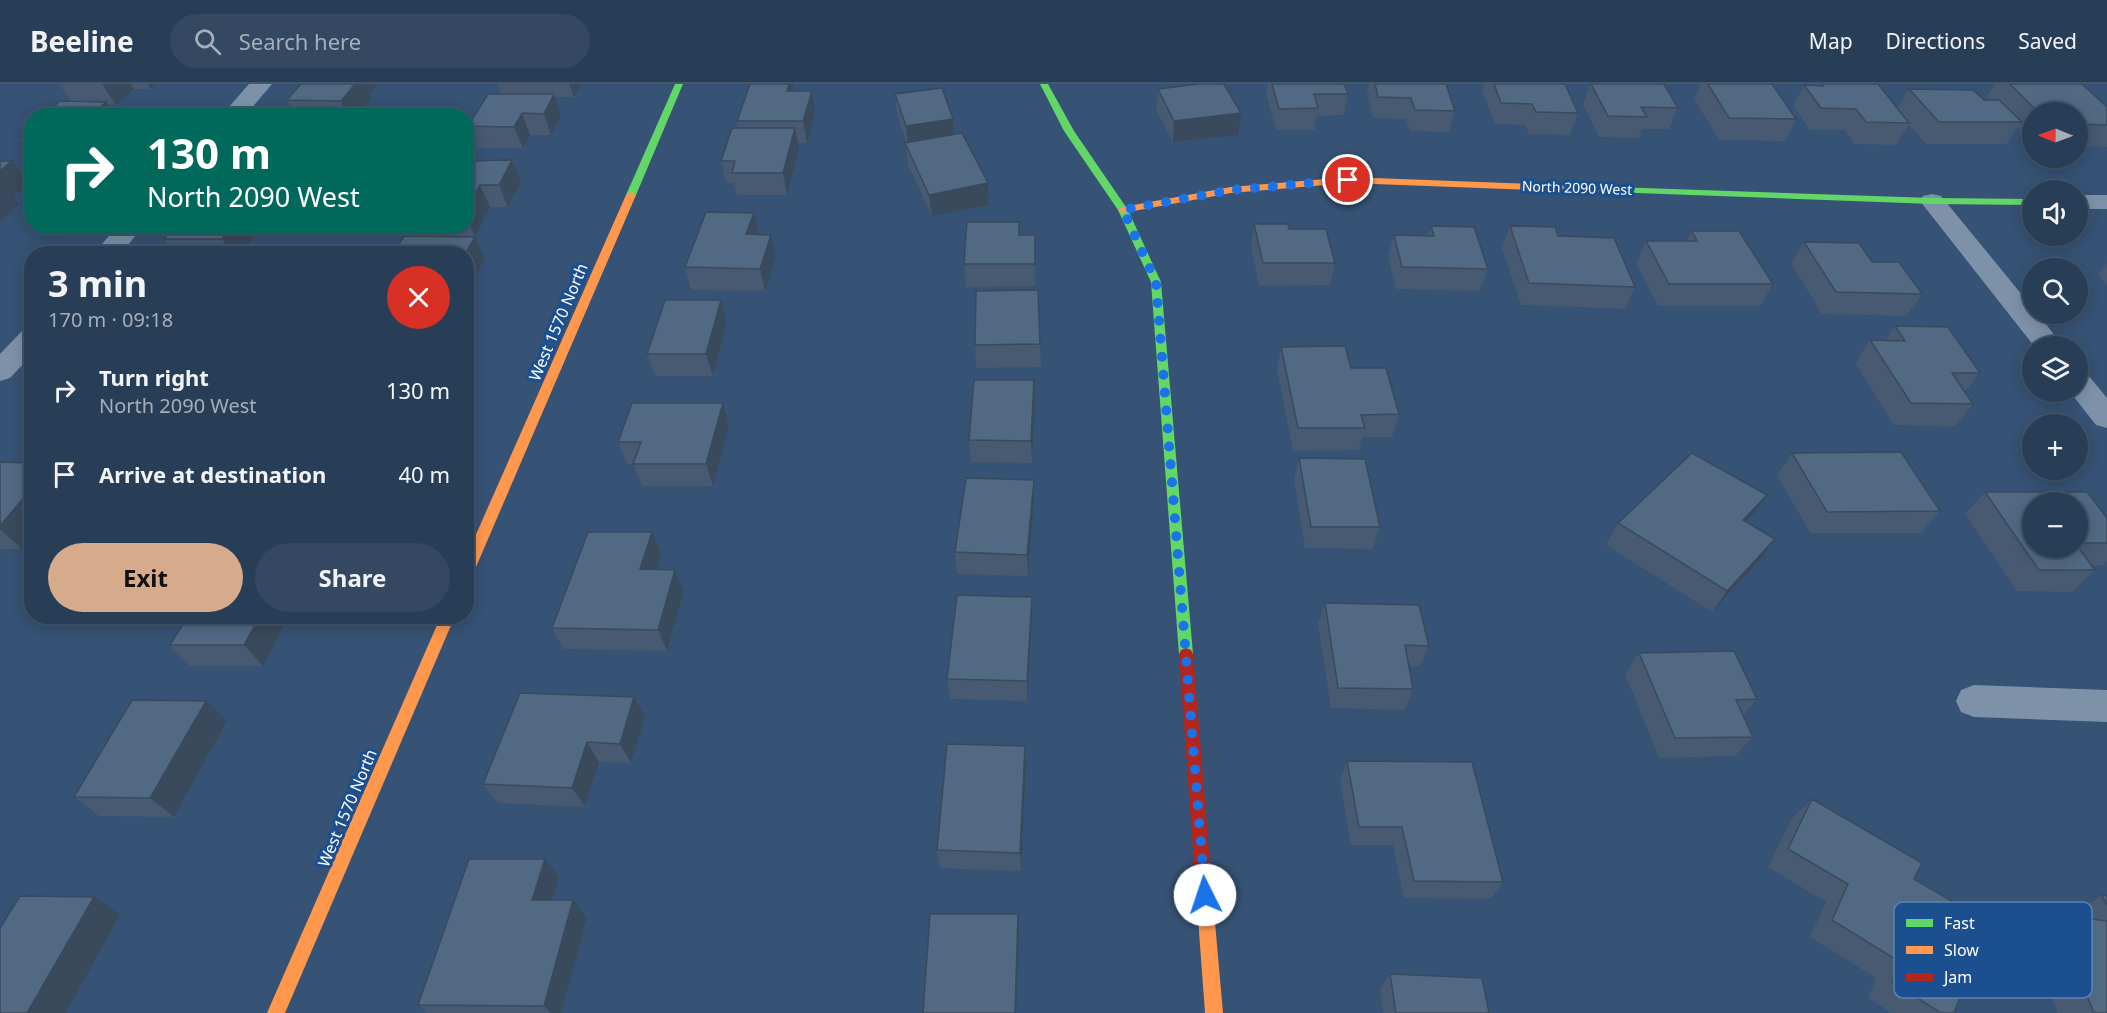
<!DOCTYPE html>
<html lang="en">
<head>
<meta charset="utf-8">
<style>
	:root { --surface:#283e57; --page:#344961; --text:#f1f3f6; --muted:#a5aeba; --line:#44576d; --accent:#d6ab8b }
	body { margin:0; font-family:"Noto Sans",sans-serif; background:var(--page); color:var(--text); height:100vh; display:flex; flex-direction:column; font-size:22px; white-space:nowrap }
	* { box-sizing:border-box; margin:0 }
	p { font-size:20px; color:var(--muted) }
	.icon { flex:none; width:33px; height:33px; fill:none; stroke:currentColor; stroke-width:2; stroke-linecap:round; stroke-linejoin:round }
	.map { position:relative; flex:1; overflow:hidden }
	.side { position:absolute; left:24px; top:162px; width:450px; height:378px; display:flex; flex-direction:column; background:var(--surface); border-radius:24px; box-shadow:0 3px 15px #0003,0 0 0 2px var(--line) }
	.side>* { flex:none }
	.top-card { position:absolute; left:24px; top:24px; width:450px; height:126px; border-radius:24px; box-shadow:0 3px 15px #0003,0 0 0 2px var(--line); background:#00695c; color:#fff; overflow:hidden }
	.needle { width:39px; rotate:271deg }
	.buttons { position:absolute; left:2022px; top:18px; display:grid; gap:12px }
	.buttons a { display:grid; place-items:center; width:66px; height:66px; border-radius:50%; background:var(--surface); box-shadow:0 3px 15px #0003,0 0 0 2px var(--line); font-size:30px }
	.pin { position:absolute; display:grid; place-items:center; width:51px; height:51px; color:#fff; margin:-26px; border:3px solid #fff; border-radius:50%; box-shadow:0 2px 6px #0007 }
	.me { position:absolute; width:66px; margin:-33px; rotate:356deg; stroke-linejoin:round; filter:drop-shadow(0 0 4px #0008) }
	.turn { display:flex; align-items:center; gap:21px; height:126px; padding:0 24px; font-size:27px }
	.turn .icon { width:78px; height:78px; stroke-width:2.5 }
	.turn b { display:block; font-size:42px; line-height:51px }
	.round { display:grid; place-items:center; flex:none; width:63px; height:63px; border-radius:32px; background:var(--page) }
	.summary { display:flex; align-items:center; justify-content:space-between; height:102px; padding:0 24px }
	h1 { font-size:36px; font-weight:700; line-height:45px }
	.button { display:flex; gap:12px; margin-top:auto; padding:12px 24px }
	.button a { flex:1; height:69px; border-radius:36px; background:var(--accent); color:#111; font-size:24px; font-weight:700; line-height:69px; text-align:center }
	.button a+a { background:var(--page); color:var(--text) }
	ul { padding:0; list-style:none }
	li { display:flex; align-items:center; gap:18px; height:84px; padding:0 24px }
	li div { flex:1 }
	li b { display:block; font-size:22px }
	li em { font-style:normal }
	header { display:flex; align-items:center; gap:36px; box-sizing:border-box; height:84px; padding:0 30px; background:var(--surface); border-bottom:2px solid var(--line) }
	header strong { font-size:28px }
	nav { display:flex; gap:33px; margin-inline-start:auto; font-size:21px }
	.search { width:420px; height:54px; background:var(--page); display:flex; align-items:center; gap:15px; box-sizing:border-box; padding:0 21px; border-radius:33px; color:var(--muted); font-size:22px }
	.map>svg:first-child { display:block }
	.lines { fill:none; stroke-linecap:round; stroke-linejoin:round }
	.street { fill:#7d92a8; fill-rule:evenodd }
	.fast { fill:#63d668; fill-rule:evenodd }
	.slow { fill:#ff974d; fill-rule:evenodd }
	.jam { fill:#b3261e; fill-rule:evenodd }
	.wall { fill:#475a72; fill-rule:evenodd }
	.shaded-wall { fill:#394a5c }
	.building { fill:#526984; stroke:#394a5c; stroke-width:1.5 }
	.route { stroke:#1a73e8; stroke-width:10; stroke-dasharray:0 18 }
	.labels { text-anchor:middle; stroke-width:6; stroke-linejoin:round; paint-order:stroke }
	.far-street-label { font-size:14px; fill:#fff; stroke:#1b4f8f }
	.street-label { font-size:16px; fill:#fff; stroke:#1b4f8f }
	.key { fill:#1b4f8f; stroke:#5f84b1; stroke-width:1.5 }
	.key-label { font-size:16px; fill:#fff }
</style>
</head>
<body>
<header>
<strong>Beeline</strong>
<div class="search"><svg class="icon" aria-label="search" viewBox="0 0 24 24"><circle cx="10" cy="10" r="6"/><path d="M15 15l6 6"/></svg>Search here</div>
<nav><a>Map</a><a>Directions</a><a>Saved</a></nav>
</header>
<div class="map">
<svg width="2107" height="929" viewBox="0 0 2107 929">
	<rect width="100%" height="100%" fill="#365274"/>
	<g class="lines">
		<path class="street" d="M249,0H272L245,32H221Z
			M1932,110L1941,112L2032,223V230H2038L2063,262H2034L1920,117L1923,112Z
			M2078,111H2107V125H2078Z
			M117,142H143L121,170H94Z
			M32,244V271L10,294L0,297V270L22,247Z
			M2078,288L2088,291L2107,314V344L2096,341L2070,308H2078Z
			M1974,601L2107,606V638L1974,633L1961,628L1956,617L1961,606Z"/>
		<path class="fast" d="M675,0H683L636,111L635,113H627L626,111Z
			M1040,0H1048L1074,47L1128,126L1161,198L1193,570L1191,574L1186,576L1181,574L1179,570L1151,198L1118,126L1064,47Z
			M1586,102L1932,114L2032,115V121L1932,120L1582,107V103Z"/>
		<path class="slow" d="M1348,93L1586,102L1591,105L1586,108L1348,99L1231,109L1123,129L1118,126L1123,123L1231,103Z
			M631,108L636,111L473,490L466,495V473L626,111Z
			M441,532H455L285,929H267Z
			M1203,785L1209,787L1211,793L1223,929H1205L1195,793L1197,787Z"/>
		<path class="jam" d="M1186,564L1191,566L1193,570L1211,793L1209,799L1203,801L1197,799L1195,793L1179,570L1181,566Z"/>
	</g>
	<path class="wall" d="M59,0H157L151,5H134L116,21H108L115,32H44L71,17Z
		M301,0H377L370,9L372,13L357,32H296L287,16Z
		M498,0H581L574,13H555L561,32L551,51H530L523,64H477L468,42L501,10Z
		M793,0L794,7L815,28L807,59H798L799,66L787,111H737L734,99H726L721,77L738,44L737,37Z
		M1268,0H1344L1348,10L1344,31L1317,32L1314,46H1276L1266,10Z
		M1369,0H1446L1455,27L1449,48L1410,47L1406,35L1373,34L1367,10Z
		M1484,0H1565L1578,29L1570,51L1529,50L1525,41L1495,40L1482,7Z
		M1590,0H1664L1678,24L1669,45H1642L1638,54L1599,53L1583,20Z
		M1701,0H1772L1796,35L1785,57L1719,56L1694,15Z
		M1817,0H1878L1898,24L1909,5L1984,16H1991L1987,12L1995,0H2082L2107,23V63L2078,62V28H2032V60L2017,44L2007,60H1926L1909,41L1896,61L1854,60L1844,46H1810L1793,22L1804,1H1816Z
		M1158,5L1238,51L1173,58L1156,26Z
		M895,10L955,51L988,99L989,121L932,132L908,81L905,59H907L897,31Z
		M32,42V70L19,53Z
		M512,76L521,98L508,123H490L475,152H433L475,153L485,175L471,200H466V170L409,152L404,142H466V77Z
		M1254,140L1335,179L1330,201L1259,202L1251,162Z
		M174,142H254L257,148L242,170H174L164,155Z
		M1431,142L1488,185L1480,207L1396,205L1388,173L1394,151L1428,152Z
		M1510,142L1558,152L1635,203L1625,225L1521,221L1502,164Z
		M1692,147L1773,200L1760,222H1658L1636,179L1646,157H1687Z
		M759,150L771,151L776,173L765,207L691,206L685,183Z
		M1020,151H1035V202L966,203L964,180Z
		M1804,158L1872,178L1922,210L1906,232L1822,230L1791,180Z
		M2107,179V201L2098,190Z
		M721,216L727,238L713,292H655L647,270Z
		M1895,242L1980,289L1965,308L1973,320L1955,343L1894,341L1855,279L1870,256L1885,257Z
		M1040,260L1041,283L976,284L975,261Z
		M1281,263L1351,284L1399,330L1392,353H1362L1359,366L1293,367L1277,285Z
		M1034,296L1035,319L1032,379L971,378L969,356Z
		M723,319L729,342L713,402H642L633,380H627L618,358Z
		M1792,369L1940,427L1921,449H1810L1777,391Z
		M1299,374L1380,443L1373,465L1305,464L1294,396Z
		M0,378L22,465H0Z
		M1034,396V418L1028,492L957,490L955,468Z
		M1985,408H2087L2107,434V477L2103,481H2091L2095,486L2072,508L2017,507L1965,430ZM2032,418H2078V464H2032Z
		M1751,433L1747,438L1759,477L1712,528L1606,461L1618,439Z
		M652,448L661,470L656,485L684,507L667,567L564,565L552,544Z
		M1325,519L1429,562L1420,583L1409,582L1413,605L1405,626L1331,624L1318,540Z
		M290,532L263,582H191L170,561Z
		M1032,534L1027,617L950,615L947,595Z
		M1639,569L1757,615L1743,631L1753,653L1735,672L1659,674L1625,590Z
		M645,633L631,679L599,678L585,723L498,719L483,700Z
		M227,637L174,733L99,732L74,713Z
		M1025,662L1026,681L1021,787L940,784L937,766Z
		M1347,677L1503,798L1491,815L1404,814L1393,761H1351L1340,697Z
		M1812,715L1914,795L1954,929H1891L1868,914L1876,894L1810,853L1826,818L1768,783L1792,734Z
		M559,793L552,816L587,834L561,929H428L418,921Z
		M2102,811L2107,812V929H2058L2027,847L2054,830L2075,833L2074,829Z
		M1390,890L1489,929H1383L1380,905Z"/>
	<path class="shaded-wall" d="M102,0H131L134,5L116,21Z
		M148,0H157L151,5Z
		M355,0H377L370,9L372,13L357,32H348L341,17Z
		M569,0H581L574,13Z
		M789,0H793L795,14L787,7Z
		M812,7L815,28L807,59L803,37Z
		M554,10L561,32L551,51L544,30Z
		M106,18L115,32H91Z
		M522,29L530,51L523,64L514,43Z
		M1241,29L1238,51L1173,58L1174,37Z
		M953,35L955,56L908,63L906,42Z
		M795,44L799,66L787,111L783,89Z
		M512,76L521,98L508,123L499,101Z
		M12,77L28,99L13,113L19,120L0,138V87Z
		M988,99L989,121L932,132L929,111Z
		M480,101L490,123L475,152L466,134V127Z
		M754,129L759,151L746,150Z
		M231,142H254L257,148L242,170H231L222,155Z
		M771,151L776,173L765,207L760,185Z
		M475,153L485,175L471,200L466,192V170H465Z
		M721,216L727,238L713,292L706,270Z
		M1034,296L1035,319L1032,379L1031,357Z
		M723,319L729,342L713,402L706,380Z
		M1034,396V418L1028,492L1027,471Z
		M32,404V453L22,465L0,445V442Z
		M1767,411L1751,433L1728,457L1743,436Z
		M652,448L661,470L650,506L640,485Z
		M1775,455L1759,477L1712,528L1727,507Z
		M675,486L684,507L667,567L658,546Z
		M1032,513V534L1027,617V597Z
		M260,532H290L263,582L244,561Z
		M634,613L645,633L631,679L620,660Z
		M206,617L227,637L174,733L150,714Z
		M587,658L599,678L585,723L572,704Z
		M1025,662L1026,681L1021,787L1020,769Z
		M545,775L559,793L547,833L532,816Z
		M94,813L120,830L66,929H27Z
		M573,816L587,834L561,929H551L544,922Z
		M1018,830L1019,847L1016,929H1015Z"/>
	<path class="building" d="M301,0H355L341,17L287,16Z
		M750,0H789L787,7H812L803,37H737Z
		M1199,0H1224L1241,29L1174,37L1158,5Z
		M1272,0H1344L1348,10H1314L1318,24L1279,25Z
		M1375,0H1446L1455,27L1415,26L1411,14L1378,13Z
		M1494,0H1565L1578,29L1536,28L1532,20L1501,19Z
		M1591,0H1664L1678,24L1641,23L1647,33L1608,32Z
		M1708,0H1772L1796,35L1729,34Z
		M1822,0H1878L1909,39L1866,38L1856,25L1821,24L1804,1L1823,2Z
		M2010,0H2082L2107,23V41L2078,40V28H2038Z
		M942,4L953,35L906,42L895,10Z
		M1909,5L1973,6L1984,16H1999L2022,38H1939Z
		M488,10H554L544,30L522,29L514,43L468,42Z
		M60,17L106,18L91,32H44Z
		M32,42V53H19Z
		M732,44H795L783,89H732L735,77H721Z
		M962,49L988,99L929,111L905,59Z
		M512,76L499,101H480L466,127V77Z
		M0,77H12L0,87Z
		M706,128L754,129L746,150L771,151L760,185L685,183Z
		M967,138H1019V151H1035V180H964Z
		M1254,140H1288L1289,145H1326L1335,179H1263Z
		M174,142H231L222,155H164Z
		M1431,142L1474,143L1488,185L1402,183L1394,151L1434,152Z
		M1510,142L1555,143L1558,152L1614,154L1635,203L1529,199Z
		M1692,147H1739L1773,200H1669L1646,157H1697Z
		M404,152L475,153L465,170H393Z
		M1804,158L1859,159L1872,178H1899L1922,210L1836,208Z
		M1038,206L1040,260L975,261L976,207Z
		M665,216H721L706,270H647Z
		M1895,242L1948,243L1980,289H1952L1973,320L1911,319L1870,256L1905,257Z
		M1345,262L1351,284H1386L1399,330L1361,331L1365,344H1298L1281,263Z
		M974,296H1034L1031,357L969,356Z
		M632,319H723L706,380H633L641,358H618Z
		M1901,368L1940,427L1827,428L1792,369Z
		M1692,369L1767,411L1743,436L1775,455L1727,507L1618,439Z
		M1299,374L1365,375L1380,443H1311Z
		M0,378L32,379V404L0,442Z
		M966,394L1034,396L1027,471L955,468Z
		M1985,408H2087L2107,434V459H2078V418H2032V464L2078,463L2095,486H2039Z
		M588,448H652L640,485L675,486L658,546L552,544Z
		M957,511L1032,513L1027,597L947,595Z
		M1325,519L1419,521L1429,562L1405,561L1413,605L1338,604Z
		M188,532H260L244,561H170Z
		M1734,567L1757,615L1736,616L1753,653L1675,654L1639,569Z
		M520,609L634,613L620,660L587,658L572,704L483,700Z
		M132,616L206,617L150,714L74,713Z
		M947,660L1025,662L1020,769L937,766Z
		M1347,677L1472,678L1503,798L1414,797L1402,743H1359Z
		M1812,715L1922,779L1914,795L1987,838L1954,929H1941L1892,898L1900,878L1832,836L1848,800L1788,765Z
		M469,775H545L532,816H573L544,922L418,921Z
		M2102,811L2107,812V822Z
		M20,812L94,813L27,929H0V844Z
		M930,830H1018L1015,929H923Z
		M2054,830L2107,837V929H2094Z
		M1390,890L1482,894L1489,929H1396Z"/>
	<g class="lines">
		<path class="route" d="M1205,811L1156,198L1123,126L1231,106L1348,96"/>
	</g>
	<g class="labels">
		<g class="far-street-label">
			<text transform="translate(1577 104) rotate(2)" y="5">North 2090 West</text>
		</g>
		<g class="street-label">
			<text transform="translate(558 238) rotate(-67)" y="6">West 1570 North</text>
			<text transform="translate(347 724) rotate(-67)" y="6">West 1570 North</text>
		</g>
	</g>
	<rect x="1894" y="818" width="198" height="96" rx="9" class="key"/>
	<rect x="1906" y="835" width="27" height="8" fill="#63d668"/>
	<rect x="1906" y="862" width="27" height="8" fill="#ff974d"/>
	<rect x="1906" y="889" width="27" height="8" fill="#b3261e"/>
	<g class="key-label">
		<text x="1944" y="845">Fast</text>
		<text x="1944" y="872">Slow</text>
		<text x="1944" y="899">Jam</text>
	</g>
</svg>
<div class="buttons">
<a><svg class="needle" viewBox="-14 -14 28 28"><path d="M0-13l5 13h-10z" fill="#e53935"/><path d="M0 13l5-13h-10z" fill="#a5aeba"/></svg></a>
<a><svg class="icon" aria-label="sound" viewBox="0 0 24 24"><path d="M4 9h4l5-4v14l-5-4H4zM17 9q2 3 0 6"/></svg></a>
<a><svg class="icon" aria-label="search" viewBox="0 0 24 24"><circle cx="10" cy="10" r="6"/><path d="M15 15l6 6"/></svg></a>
<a><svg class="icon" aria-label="layers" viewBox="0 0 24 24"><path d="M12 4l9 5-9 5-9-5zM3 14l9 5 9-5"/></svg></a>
<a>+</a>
<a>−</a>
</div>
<div class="pin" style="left:1348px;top:96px;background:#d93025"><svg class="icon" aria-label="arrive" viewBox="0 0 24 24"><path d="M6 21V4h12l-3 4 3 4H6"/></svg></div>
<svg class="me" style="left:1205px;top:811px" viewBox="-20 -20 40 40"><circle r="19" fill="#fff"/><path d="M0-13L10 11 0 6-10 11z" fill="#1a73e8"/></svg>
<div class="top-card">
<div class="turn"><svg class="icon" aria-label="right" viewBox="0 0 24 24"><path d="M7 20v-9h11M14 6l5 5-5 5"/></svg><div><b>130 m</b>North 2090 West</div></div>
</div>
<section class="side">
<div class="summary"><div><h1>3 min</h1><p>170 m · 09:18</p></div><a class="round" style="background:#d93025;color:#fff"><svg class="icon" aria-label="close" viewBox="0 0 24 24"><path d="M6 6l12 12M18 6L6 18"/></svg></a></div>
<ul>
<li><svg class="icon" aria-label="right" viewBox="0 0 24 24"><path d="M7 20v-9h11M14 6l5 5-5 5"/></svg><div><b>Turn right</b><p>North 2090 West</p></div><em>130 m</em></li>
<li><svg class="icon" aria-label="arrive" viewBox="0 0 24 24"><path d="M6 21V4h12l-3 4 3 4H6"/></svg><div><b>Arrive at destination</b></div><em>40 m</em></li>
</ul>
<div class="button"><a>Exit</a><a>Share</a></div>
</section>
</div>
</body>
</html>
